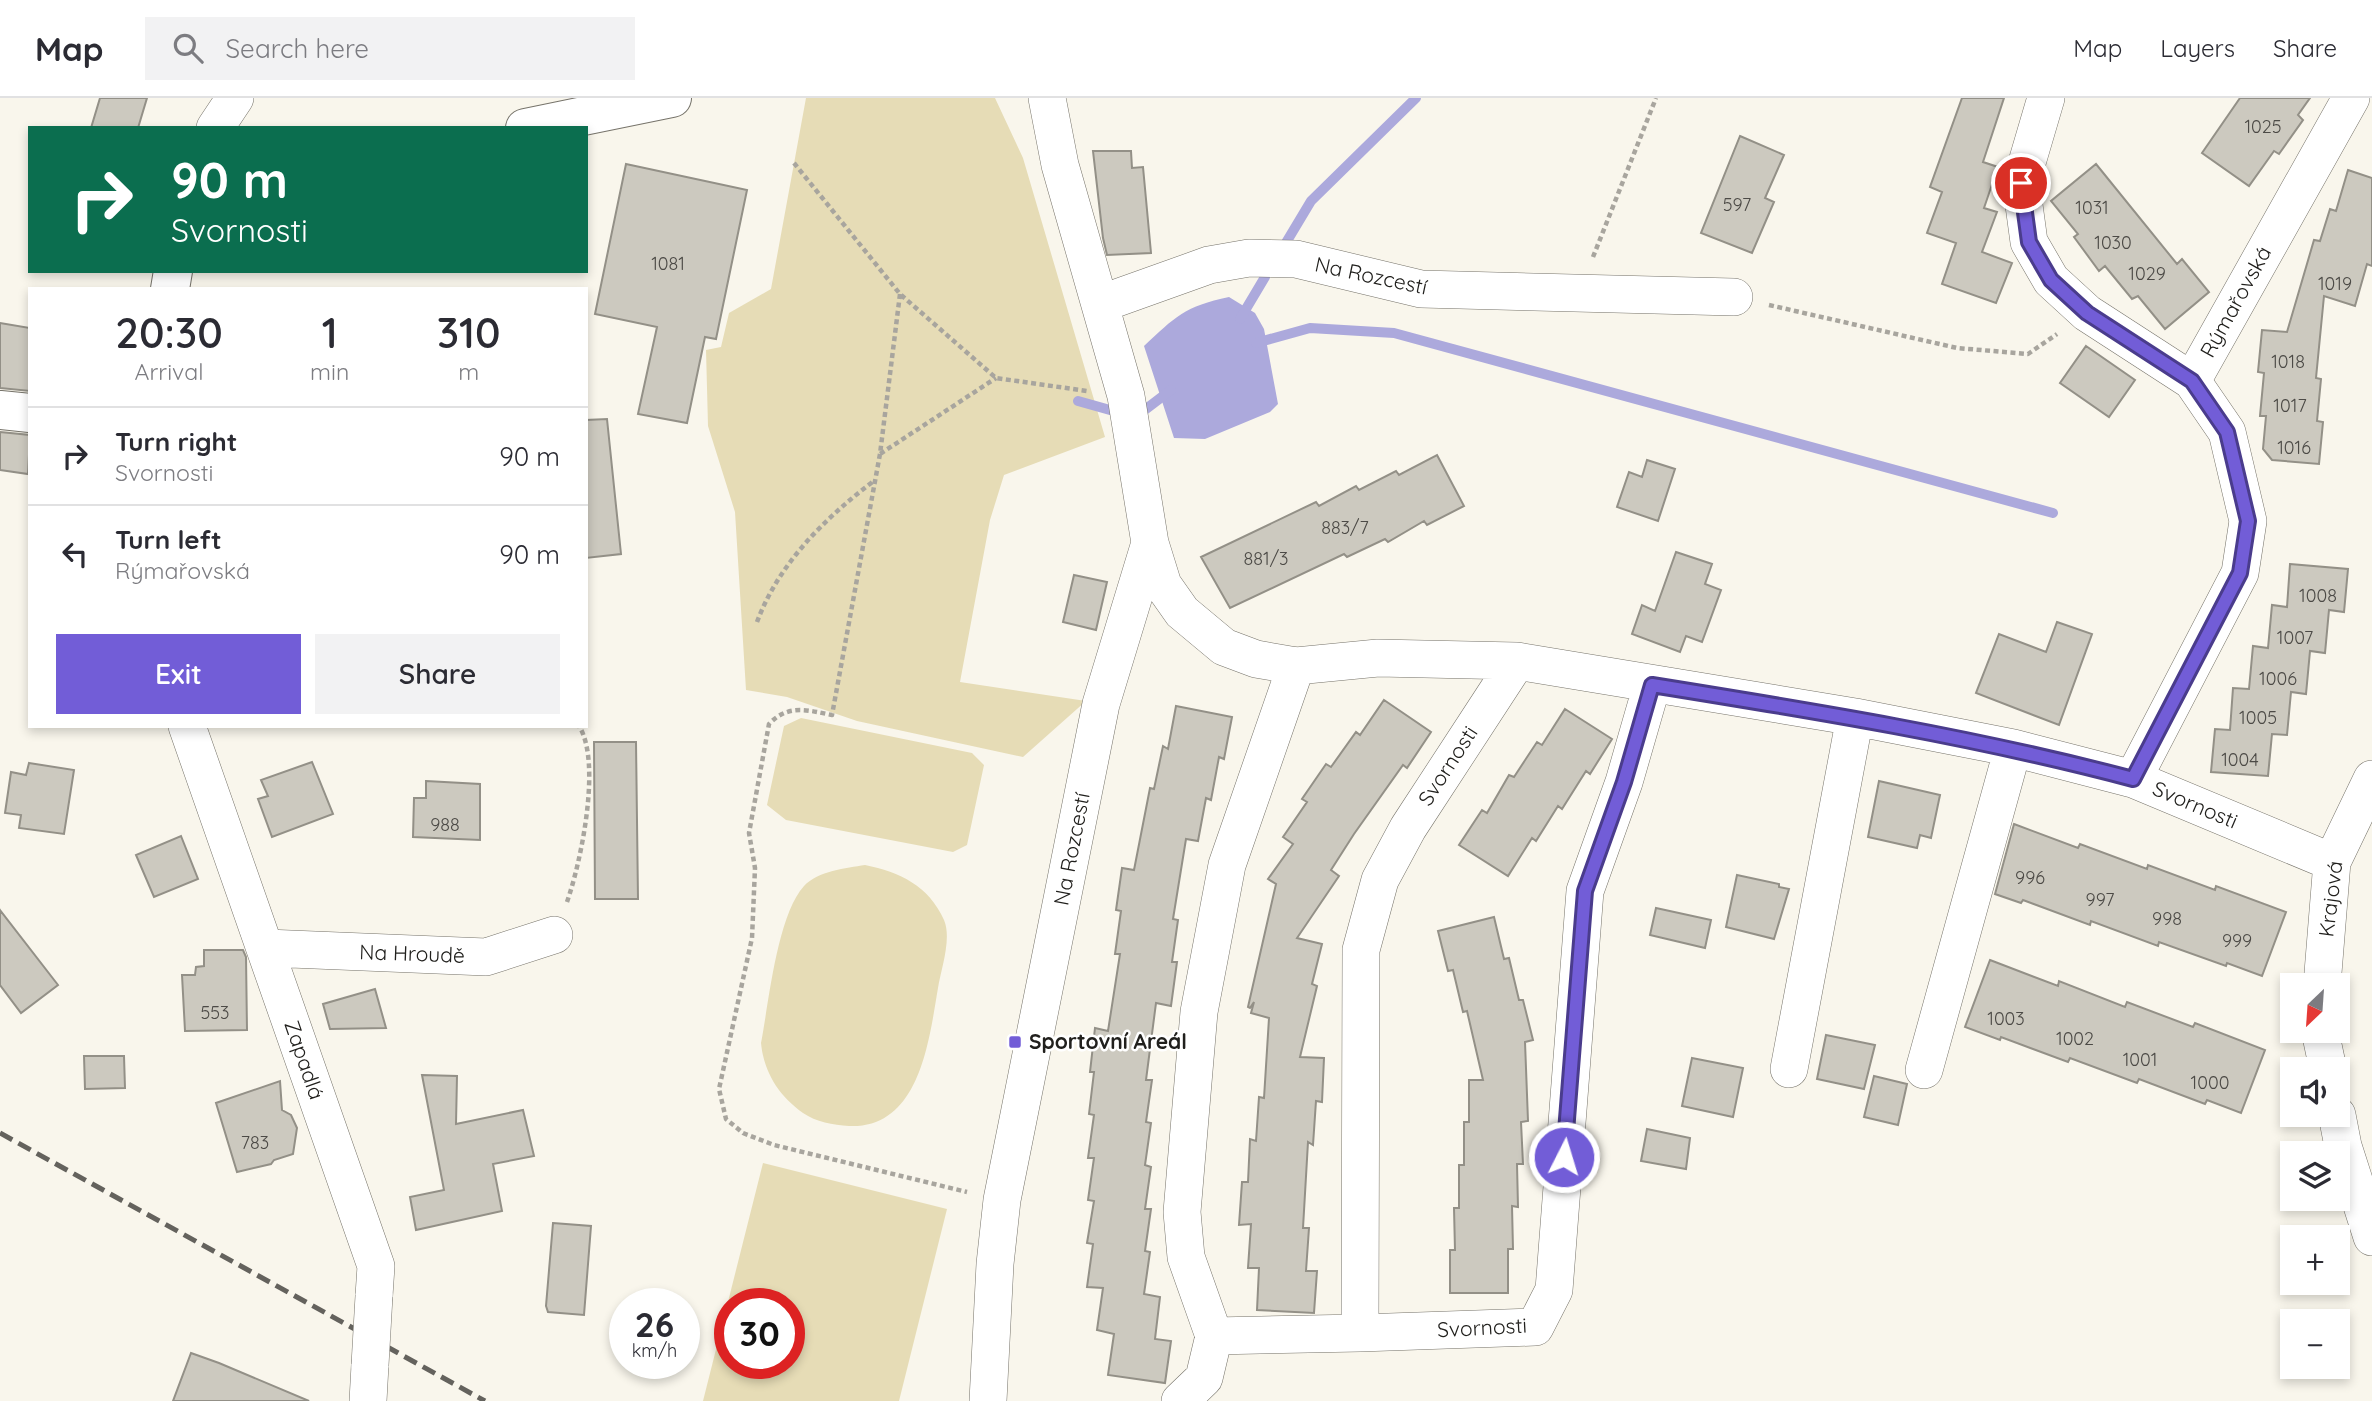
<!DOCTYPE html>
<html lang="en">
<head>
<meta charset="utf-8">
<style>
	:root { --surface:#fff; --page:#f2f2f3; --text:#2b2b33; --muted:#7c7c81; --line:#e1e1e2; --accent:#725dd7 }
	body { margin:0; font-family:Quicksand,sans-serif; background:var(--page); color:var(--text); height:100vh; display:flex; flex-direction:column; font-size:26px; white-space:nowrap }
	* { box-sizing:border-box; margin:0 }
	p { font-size:23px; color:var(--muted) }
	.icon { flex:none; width:38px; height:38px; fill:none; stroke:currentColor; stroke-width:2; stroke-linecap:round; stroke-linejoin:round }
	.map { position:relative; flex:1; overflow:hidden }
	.side { position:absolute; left:28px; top:189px; width:560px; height:441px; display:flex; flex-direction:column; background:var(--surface); border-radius:0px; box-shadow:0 4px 10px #0003 }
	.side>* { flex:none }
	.hud { position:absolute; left:28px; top:28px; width:560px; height:147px; border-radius:0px; box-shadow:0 4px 10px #0003; background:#0b6e4f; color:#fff; overflow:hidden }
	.needle { width:46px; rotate:205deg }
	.buttons { position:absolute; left:2280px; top:875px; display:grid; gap:14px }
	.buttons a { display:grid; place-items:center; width:70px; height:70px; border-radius:0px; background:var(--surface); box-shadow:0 4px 10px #0003; font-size:35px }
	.speed { position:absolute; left:609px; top:1190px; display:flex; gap:14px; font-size:35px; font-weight:700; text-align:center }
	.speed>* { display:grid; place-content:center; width:91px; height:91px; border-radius:50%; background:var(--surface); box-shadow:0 4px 10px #0003; line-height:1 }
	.speed small { font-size:18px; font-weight:400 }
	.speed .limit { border:10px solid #d22; background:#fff; color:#111 }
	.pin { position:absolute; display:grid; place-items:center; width:60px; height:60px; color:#fff; margin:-30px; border:4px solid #fff; border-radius:50%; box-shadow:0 2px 7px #0007 }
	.me { position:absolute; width:77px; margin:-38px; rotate:5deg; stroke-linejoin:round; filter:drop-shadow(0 0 5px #0008) }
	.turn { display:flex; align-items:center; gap:24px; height:147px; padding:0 28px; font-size:32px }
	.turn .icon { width:91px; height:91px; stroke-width:2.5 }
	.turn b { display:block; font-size:49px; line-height:60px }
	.eta { display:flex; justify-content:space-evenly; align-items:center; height:119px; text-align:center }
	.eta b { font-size:42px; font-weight:600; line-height:49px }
	.cta { display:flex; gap:14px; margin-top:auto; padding:14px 28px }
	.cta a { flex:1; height:80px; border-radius:0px; background:var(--accent); color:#fff; font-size:28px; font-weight:600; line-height:80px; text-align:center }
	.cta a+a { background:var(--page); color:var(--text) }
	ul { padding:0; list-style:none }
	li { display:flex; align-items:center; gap:21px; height:98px; padding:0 28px; border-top:2px solid var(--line) }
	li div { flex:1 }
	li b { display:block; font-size:26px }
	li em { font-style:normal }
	header { display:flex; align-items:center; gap:42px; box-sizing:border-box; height:98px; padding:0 35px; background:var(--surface); border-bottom:2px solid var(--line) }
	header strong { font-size:33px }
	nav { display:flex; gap:38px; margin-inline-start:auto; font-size:24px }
	.search { width:490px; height:63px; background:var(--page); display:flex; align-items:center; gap:18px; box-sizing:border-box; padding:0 24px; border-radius:0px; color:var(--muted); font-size:26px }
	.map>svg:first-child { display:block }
	.green { fill:#e6dcb6; fill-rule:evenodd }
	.water { fill:#aca9dc }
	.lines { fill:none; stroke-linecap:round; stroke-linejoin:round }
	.stream { stroke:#aca9dc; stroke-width:10 }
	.building { fill:#ccc9bf; stroke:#939087; stroke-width:2 }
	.street-casing { stroke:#76736a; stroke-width:38 }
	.secondary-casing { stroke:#76736a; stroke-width:40 }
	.path { stroke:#a8a59e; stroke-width:4.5; stroke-dasharray:5 3.5; stroke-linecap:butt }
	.street { stroke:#fff; stroke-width:37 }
	.secondary { stroke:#fff; stroke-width:38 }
	.rail { stroke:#64625d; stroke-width:5; stroke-dasharray:14 7; stroke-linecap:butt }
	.street-bridge-casing { stroke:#76736a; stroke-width:38; stroke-linecap:butt }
	.street-bridge { stroke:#fff; stroke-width:37 }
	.route-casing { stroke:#4a3c8c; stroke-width:18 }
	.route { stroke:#725dd7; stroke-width:12 }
	.poi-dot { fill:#725dd7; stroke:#fff; stroke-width:2.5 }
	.labels { text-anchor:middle; stroke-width:5; stroke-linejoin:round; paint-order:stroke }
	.number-label { font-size:18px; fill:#4c4a46 }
	.street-label { font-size:21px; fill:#21201d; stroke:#fff }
	.poi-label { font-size:21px; font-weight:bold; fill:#21201d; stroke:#fff; text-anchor:start }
</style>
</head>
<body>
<header>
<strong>Map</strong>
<div class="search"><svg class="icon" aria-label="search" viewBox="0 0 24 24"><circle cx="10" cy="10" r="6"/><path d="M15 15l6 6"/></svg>Search here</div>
<nav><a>Map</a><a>Layers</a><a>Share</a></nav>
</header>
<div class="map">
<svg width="2372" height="1303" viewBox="0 0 2372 1303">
	<rect width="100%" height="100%" fill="#f9f6ec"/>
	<path class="green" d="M806,0H995L1023,60L1105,339L1004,377L990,422L960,584L1086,603L1023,659L857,623L787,599L746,592L735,414L708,328L706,252L721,249L729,215L771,191Z
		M801,620L972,655L984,667L967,747L953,754L786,722L767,707L784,628Z
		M865,767C900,774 929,788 944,822C952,841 941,871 938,890C929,942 920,1031 849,1028C833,1027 816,1024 803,1015C779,998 764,975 761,945C769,904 777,818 804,788C818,773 846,770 865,767Z
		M763,1065L947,1111L899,1303H703ZM730,1206H789V1265H730Z"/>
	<path class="water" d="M1229,199L1255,215L1264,231L1278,306L1270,314L1205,341L1174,340L1144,248C1175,219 1185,208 1229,199Z"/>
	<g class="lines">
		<path class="stream" d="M1284,148L1311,103L1416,0
			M1240,221L1265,179
			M1256,245L1310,230L1394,235L2053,415
			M1078,303L1110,312
			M1142,314L1171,292"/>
	</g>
	<path class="building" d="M100,0H147L138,30H91Z
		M1962,0H2004L1983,64L1998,69L1984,110L1997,114L1982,154L2012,165L1996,205L1942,186L1956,145L1927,135L1942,94L1930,89Z
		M2240,0H2310L2298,17L2303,22L2279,56L2274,53L2249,88L2202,55Z
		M1740,38L1784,57L1765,100L1774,104L1752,155L1701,135Z
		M1093,53H1131L1132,70L1143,69L1151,155L1107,157L1103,140Z
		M626,66L747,92L716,241L705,239L687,325L638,316L657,229L595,216Z
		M2096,66L2177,166L2182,161L2209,194L2165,231L2138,198L2132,201L2105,168L2099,173L2074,139L2078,136L2051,103Z
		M2348,72L2372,80V168L2367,166L2355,208L2324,198L2316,280L2321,281L2317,323L2323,324L2319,366L2272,362L2263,351L2266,318H2260L2264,275L2258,274L2262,232L2287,234L2314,142L2320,143L2330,111L2336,113Z
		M0,225L30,230V293L0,290Z
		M2086,248L2135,282L2109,319L2060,285Z
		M607,321L621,456L586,460V322Z
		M0,334L30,337L28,376L0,372Z
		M1437,357L1464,408L1427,427L1424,423L1388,444L1385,441L1347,459L1344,456L1230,510L1201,459L1316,404L1319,408L1356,388L1359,392L1396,373L1399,377Z
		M1647,362L1675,371L1658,423L1617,409L1629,374L1642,379Z
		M1676,454L1712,466L1705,486L1721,492L1702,544L1686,538L1680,554L1632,536L1642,507L1655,513Z
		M2290,466L2348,471L2344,514L2329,512L2325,555L2310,553L2306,596L2291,594L2287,637L2272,636L2268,678L2211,674L2215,631L2230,632L2233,590L2249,591L2253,548L2268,550L2272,507L2287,509Z
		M1074,477L1107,484L1096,532L1063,524Z
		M2057,524L2092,536L2059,627L1976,595L1999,536L2046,554Z
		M1384,602L1431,634L1407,670L1403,667L1354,736L1331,772L1339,778L1297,840L1322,846L1312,886L1317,888L1300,959L1324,960L1322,1004L1316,1003L1313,1047L1308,1044L1303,1130H1309L1306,1173H1317L1314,1215L1257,1212L1259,1170H1248L1251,1126L1239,1127L1242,1084H1248L1250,1041L1256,1043L1259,999L1264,1000L1269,920L1251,915L1254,904L1250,910L1248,909L1276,786L1268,781L1293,746L1283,739L1307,704L1302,701L1326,666L1331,669L1356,634L1360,637Z
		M1176,608L1232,619L1224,661L1219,659L1211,702L1206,700L1198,743L1186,741L1173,821L1178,822L1172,864H1177L1171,908L1156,905L1146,982H1152L1146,1024L1151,1025L1145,1067L1151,1069L1145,1111H1151L1145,1153L1150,1154L1144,1196L1160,1199L1155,1241L1171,1243L1165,1285L1108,1277L1114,1236L1097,1232L1103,1190L1087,1189L1093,1146L1087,1145L1094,1103L1088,1102L1094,1060H1088L1094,1017L1089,1016L1094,974H1090L1095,930L1108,933L1120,856H1115L1121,813L1116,812L1122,770L1134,772L1150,690L1154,691L1163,648L1168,651Z
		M1565,611L1612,641L1590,676L1586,673L1562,711L1558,708L1536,743L1532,740L1508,778L1459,747L1482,712L1487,715L1509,677L1514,679L1537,644L1542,647Z
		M594,644H636L638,801H595Z
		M312,664L333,716L272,739L258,701L268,698L261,682Z
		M29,665L74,672L64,736L19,730L21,717L5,715L11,674L26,677Z
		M426,683L480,686V742L413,739L414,700H426Z
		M1879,683L1940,697L1931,740L1920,737L1917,750L1868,739Z
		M2014,726L2078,750L2080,746L2147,771L2148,767L2215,792L2216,788L2286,814L2262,878L2227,865L2226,868L2159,844L2158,848L2091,823L2090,827L2023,802L2021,805L1995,796Z
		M181,738L198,781L154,799L136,757Z
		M1737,777L1779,786V789L1789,791L1774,841L1726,829Z
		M1656,810L1711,822L1705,850L1650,837Z
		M0,812L58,887L21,915L0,887Z
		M1494,819L1504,861L1509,860L1519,902H1523L1533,942L1525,944L1528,1023L1521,1024L1523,1066H1517L1518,1109L1512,1108L1513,1151H1508V1195H1450V1152H1455L1454,1110H1459V1067H1464V1024H1469V982H1483L1467,913L1463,914L1453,872L1448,873L1438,833Z
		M204,852H243L246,859L247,932L185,933L182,877H195L196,869L204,868Z
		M1990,862L2058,888L2059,883L2125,909L2127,904L2193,929L2195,925L2265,952L2241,1015L2207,1002L2205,1006L2139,981L2137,985L2070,960L2068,964L2001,939L2000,942L1965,929Z
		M375,891L386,930L330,931L323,906Z
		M1826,937L1875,947L1864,991L1817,981Z
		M84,958H124L125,990L85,991Z
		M1692,960L1743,970L1733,1019L1682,1008Z
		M422,977L457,978L456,1026L523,1012L534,1058L493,1066L502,1113L416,1132L410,1099L444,1092Z
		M1874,978L1907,986L1898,1027L1864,1019Z
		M280,983L282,1012L291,1017L297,1030L293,1056L274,1062L271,1066L237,1074L216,1005Z
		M1647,1031L1690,1040L1686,1071L1641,1063Z
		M553,1125L591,1128L584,1217L548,1214L546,1208Z
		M191,1255L219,1265L309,1303H173Z"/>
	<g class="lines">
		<g class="street-casing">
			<path id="street" d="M2046,0L2021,85L2029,144L2051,182L2087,215L2192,283
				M215,30L235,0
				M1100,206L1209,167L1249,160L1296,161L1421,191L1734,199
				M1150,445L1163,487L1182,514L1224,549L1256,561L1296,568L1378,560L1517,563L1855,619L2013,650L2133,681L2332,764
				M1517,563L1408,730L1380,782L1361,852L1360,1235L1535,1229L1554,1192L1585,793L1624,684L1652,587
				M187,628L376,1168L374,1198
				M2133,681L2240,475L2248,423L2227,334L2192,283L2351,0
				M266,850L486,859L554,837
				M2322,887L2332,764L2372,681
				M2320,933L2328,971
				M1789,971L1855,619
				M1924,972L2013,650
				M2337,1017L2343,1048L2372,1139
				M1214,1238L1360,1235
				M368,1303L370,1267
				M988,1303L995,1166L1002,1102L1101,606L1150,445L1126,298L1060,67L1047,0
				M1180,1303L1204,1280L1214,1238L1186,1159L1182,1114L1199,914L1227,767L1296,568"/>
		</g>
		<g class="secondary-casing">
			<path id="secondary" d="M525,30L672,0
				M170,191L173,173
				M0,312L30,315"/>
		</g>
		<path class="path" d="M794,65L900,196L996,280L1087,293
			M1593,159L1656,0
			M900,196L880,356L996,280
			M1769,207L1957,250L2028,256L2057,236
			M880,356L832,617C807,612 788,606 769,626L749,735L755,770L752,840L719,991L726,1021L743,1035L774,1047L967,1094
			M757,524C779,465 825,420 875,382
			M567,804C581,764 602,664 579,628"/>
		<use href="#street" class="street"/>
		<use href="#secondary" class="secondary"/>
		<path class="rail" d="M0,1035L485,1303"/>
		<g class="street-bridge-casing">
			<path id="street-bridge" d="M370,1267L374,1198"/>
		</g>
		<use href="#street-bridge" class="street-bridge"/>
	</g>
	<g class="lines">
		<g class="route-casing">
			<path id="route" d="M1564,1059L1585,793L1624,684L1652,587C1814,613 1975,639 2133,681L2240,475L2248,423L2227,334L2192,283L2087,215L2051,182L2029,144L2021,85"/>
		</g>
		<use href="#route" class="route"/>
	</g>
	<rect class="poi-dot" x="1008" y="937" width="14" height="14" rx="3.5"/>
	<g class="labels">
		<g class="number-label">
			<text x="2263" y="35">1025</text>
			<text x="1737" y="113">597</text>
			<text x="2092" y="116">1031</text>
			<text x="2113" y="151">1030</text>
			<text x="668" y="172">1081</text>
			<text x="2147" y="182">1029</text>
			<text x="2335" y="192">1019</text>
			<text x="2288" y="270">1018</text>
			<text x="2290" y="314">1017</text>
			<text x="2294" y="356">1016</text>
			<text x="1345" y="436">883/7</text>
			<text x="1266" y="467">881/3</text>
			<text x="2318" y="504">1008</text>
			<text x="2295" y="546">1007</text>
			<text x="2278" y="587">1006</text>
			<text x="2258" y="626">1005</text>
			<text x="2240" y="668">1004</text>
			<text x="445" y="733">988</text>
			<text x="2030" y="786">996</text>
			<text x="2100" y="808">997</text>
			<text x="2167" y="827">998</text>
			<text x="2237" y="849">999</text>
			<text x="215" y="921">553</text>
			<text x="2006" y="927">1003</text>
			<text x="2075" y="947">1002</text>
			<text x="2140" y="968">1001</text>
			<text x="2210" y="991">1000</text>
			<text x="255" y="1051">783</text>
		</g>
		<g class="street-label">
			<text transform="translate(1371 178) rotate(12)" y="7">Na Rozcestí</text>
			<text transform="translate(2236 204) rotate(-61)" y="7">Rýmařovská</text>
			<text transform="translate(1448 668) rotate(-57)" y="7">Svornosti</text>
			<text transform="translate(2195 707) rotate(23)" y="7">Svornosti</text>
			<text transform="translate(1072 751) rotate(-79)" y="7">Na Rozcestí</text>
			<text transform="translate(2331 801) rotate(-83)" y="7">Krajová</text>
			<text transform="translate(412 856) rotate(2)" y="7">Na Hroudě</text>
			<text transform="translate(304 962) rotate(71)" y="7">Zapadlá</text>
			<text transform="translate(1482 1230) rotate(-3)" y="7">Svornosti</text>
		</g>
		<g class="poi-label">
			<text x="1029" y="951">Sportovní Areál</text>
		</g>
	</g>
</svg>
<div class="buttons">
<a><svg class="needle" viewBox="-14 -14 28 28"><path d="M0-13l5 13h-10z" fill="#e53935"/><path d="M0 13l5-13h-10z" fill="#7c7c81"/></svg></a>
<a><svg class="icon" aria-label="sound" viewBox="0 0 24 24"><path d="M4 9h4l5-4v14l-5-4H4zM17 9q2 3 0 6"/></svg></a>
<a><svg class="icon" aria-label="layers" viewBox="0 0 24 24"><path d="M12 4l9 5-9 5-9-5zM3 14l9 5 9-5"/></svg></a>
<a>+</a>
<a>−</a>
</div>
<div class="speed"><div>26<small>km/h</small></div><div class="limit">30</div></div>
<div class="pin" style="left:2021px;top:85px;background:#d93025"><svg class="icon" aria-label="arrive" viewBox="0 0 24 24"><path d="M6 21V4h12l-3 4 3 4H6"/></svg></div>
<svg class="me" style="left:1564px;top:1059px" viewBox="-20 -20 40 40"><circle r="17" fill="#725dd7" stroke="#fff" stroke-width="3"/><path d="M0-11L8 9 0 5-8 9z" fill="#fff"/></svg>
<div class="hud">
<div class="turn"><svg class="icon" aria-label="right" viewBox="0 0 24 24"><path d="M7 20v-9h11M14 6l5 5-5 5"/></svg><div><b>90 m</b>Svornosti</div></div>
</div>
<section class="side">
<div class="eta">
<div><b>20:30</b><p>Arrival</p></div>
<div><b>1</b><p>min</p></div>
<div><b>310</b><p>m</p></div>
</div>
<ul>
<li><svg class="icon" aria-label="right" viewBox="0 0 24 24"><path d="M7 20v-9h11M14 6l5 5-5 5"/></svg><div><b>Turn right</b><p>Svornosti</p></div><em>90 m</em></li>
<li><svg class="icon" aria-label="left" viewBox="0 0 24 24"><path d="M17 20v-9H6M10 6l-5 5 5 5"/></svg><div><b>Turn left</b><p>Rýmařovská</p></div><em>90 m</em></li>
</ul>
<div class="cta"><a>Exit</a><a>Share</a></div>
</section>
</div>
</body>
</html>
